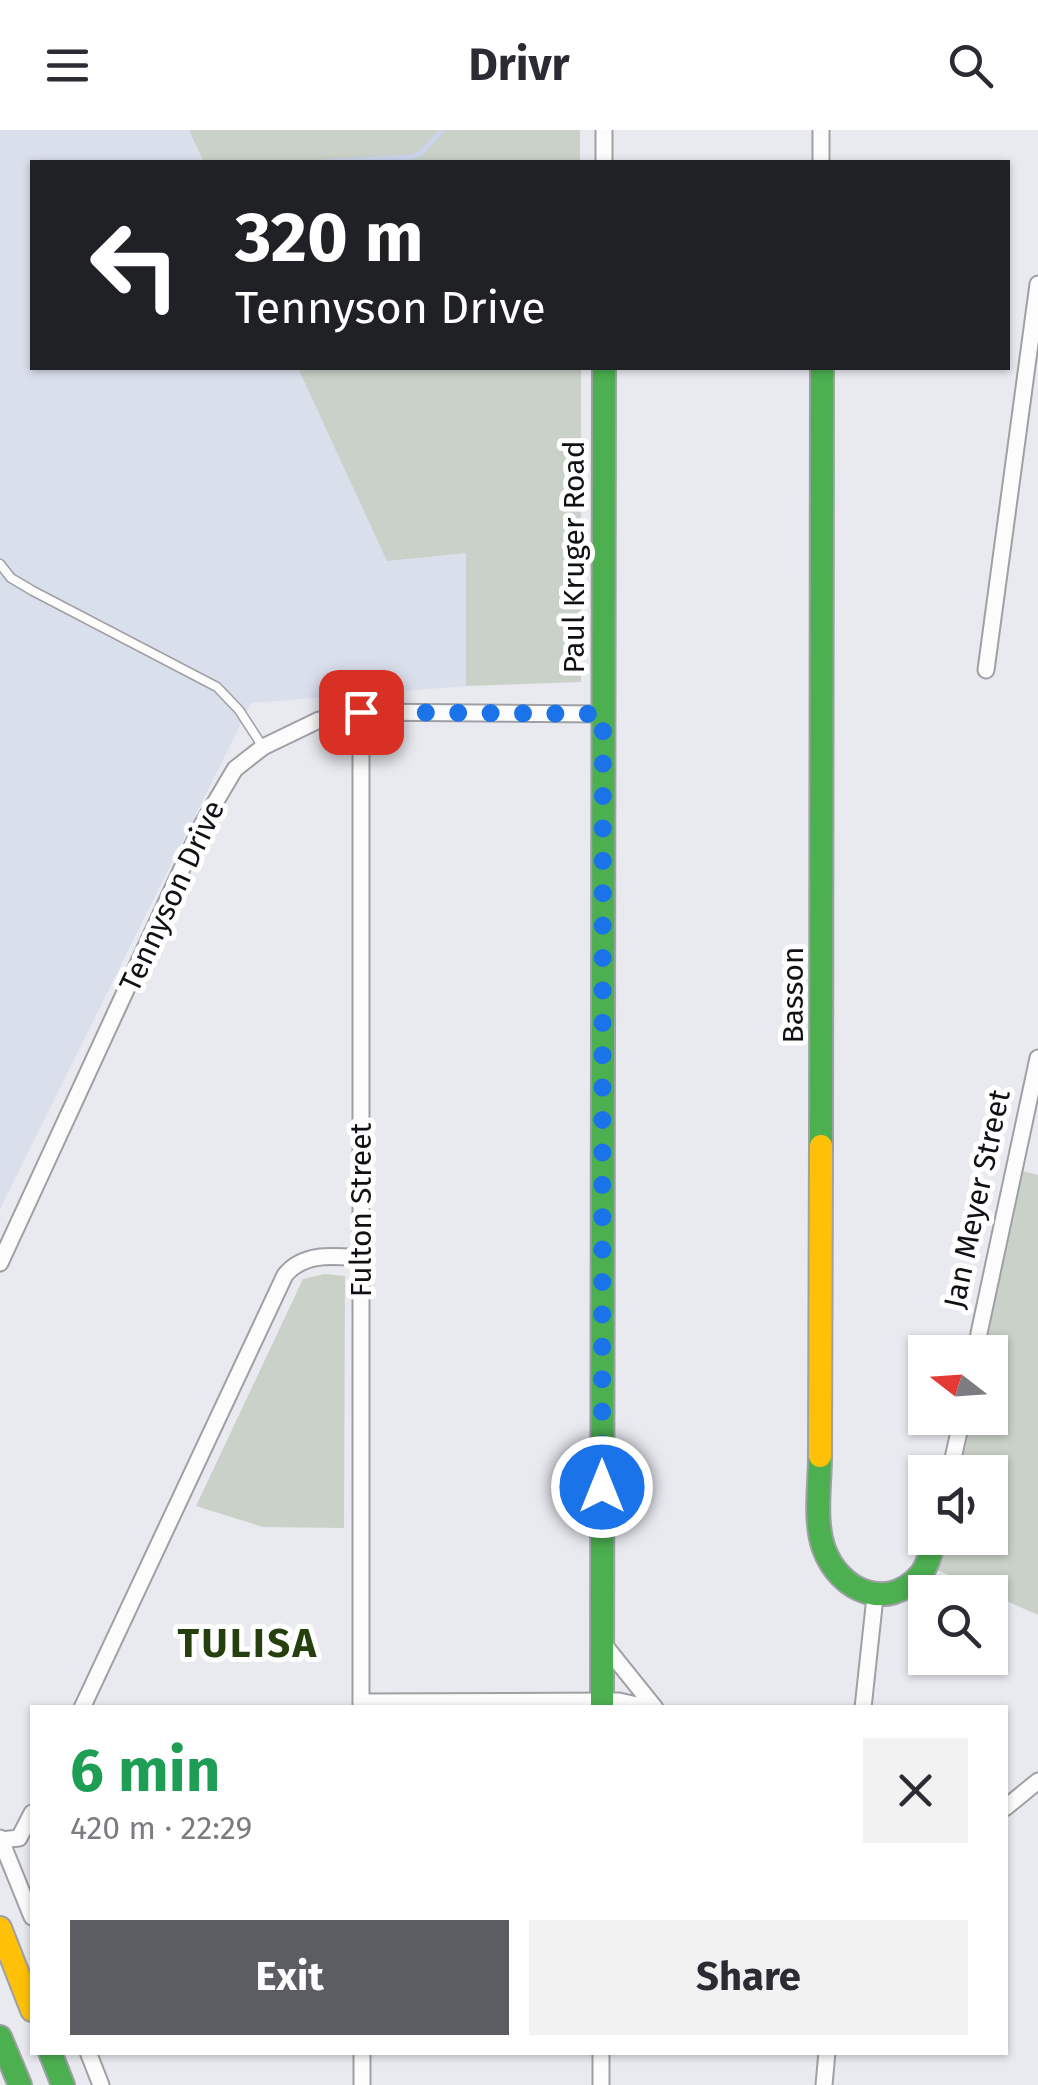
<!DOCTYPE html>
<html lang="en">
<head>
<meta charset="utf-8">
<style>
	:root { --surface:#fff; --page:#f2f2f3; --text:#2b2b33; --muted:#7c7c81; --accent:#5c5d62 }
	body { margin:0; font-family:"Fira Sans",sans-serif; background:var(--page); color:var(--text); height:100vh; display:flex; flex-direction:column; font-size:38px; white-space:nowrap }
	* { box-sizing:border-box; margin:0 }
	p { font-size:32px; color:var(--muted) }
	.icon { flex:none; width:55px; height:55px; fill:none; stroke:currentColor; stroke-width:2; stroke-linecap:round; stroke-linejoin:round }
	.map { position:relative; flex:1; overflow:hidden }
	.panel { position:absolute; left:30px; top:1575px; width:978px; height:350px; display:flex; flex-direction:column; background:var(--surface); border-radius:0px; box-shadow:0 2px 8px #0004 }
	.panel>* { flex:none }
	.hud { position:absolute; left:30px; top:30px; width:980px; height:210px; border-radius:0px; box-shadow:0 2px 8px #0004; background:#202124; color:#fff; overflow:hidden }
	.needle { width:65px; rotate:287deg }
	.controls { position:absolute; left:908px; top:1205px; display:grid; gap:20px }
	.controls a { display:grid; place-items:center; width:100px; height:100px; border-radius:0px; background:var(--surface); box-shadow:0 2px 8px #0004; font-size:50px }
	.pin { position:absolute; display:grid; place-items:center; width:85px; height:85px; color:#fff; margin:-42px; border-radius:20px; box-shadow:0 5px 15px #0006 }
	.me { position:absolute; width:110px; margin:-55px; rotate:0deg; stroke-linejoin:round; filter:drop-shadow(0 0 8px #0008) }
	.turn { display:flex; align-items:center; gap:35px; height:210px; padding:0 40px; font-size:45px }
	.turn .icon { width:130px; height:130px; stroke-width:2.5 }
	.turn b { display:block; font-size:70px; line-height:85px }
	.round { display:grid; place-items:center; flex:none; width:105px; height:105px; border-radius:0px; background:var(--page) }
	.headline { display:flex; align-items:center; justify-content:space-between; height:170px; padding:0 40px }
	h1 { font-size:60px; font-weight:700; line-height:75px; color:#1e9e55 }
	.primary-button { display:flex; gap:20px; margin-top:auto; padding:20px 40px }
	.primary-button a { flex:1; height:115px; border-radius:0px; background:var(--accent); color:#fff; font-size:40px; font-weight:700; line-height:115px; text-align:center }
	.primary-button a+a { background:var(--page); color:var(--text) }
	header { display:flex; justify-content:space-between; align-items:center; height:130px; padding:0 40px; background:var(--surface); font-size:45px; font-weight:700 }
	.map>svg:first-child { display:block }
	.built { fill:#dadfec }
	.green { fill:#c9d1c8 }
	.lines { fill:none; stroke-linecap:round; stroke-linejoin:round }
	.stream { stroke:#cbd4ec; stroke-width:5 }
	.lane-casing { stroke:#9ea0a4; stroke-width:11 }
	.street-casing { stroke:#9ea0a4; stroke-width:19 }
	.fast-casing { stroke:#9ea0a4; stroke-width:26 }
	.slow-casing { stroke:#9ea0a4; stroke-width:26 }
	.lane { stroke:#fcfcfd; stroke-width:8 }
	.street { stroke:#fcfcfd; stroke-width:15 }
	.fast { stroke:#4caf50; stroke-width:22 }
	.slow { stroke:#ffc107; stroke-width:22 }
	.route { stroke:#1a73e8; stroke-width:18; stroke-dasharray:0 32.4 }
	.labels { text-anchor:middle; stroke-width:10; stroke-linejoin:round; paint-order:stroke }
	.street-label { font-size:30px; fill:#101115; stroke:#fff }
	.district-label { font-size:40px; font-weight:bold; letter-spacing:2.5px; fill:#263f0e; stroke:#fff }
</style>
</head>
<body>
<header><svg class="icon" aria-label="menu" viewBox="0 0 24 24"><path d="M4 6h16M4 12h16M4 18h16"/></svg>Drivr<svg class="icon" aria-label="search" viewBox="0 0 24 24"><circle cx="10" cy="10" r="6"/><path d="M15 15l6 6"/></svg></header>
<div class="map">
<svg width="1038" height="1955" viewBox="0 0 1038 1955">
	<rect width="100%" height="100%" fill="#e8eaf0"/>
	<path class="built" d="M0,0H353L231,32H32V238H298L466,423V556L251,573L0,1079Z"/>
	<path class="green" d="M189,0H580V32H204Z
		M298,238H581V552L466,556V423L387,431Z
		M1023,1041L1038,1045V1485L937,1440L944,1408H990V1342H958L970,1288H990V1222H984Z
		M324,1144L345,1146L344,1398L263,1397L196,1376L303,1149Z"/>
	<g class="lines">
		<path class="stream" d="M325,32L412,27L421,23L442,0"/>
		<g class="lane-casing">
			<path id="lane" d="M0,434L11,448L33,461L217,557L239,580L263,617"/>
		</g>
		<g class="street-casing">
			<path id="street" d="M821,0V32
				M604,32V0
				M986,540L1038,154
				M361,582V1578
				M0,1133L203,693L235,639L263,617L319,590L361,582L603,584
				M975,1222L1038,928
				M950,1342L962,1288
				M602,1512L655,1578
				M361,1572L619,1571L650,1578
				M82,1578L285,1145C304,1122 334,1126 361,1128
				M863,1578L875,1467
				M1005,1678L1038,1651
				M0,1708L32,1787
				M1,1710L19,1708L32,1683
				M88,1922L101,1955
				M362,1922V1955
				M601,1955V1922
				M824,1955L827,1922"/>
		</g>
		<g class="fast-casing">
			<path id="fast" d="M821,1016L822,238
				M820,1326C820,1355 814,1391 824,1419C840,1462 888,1482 921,1444C929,1434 931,1420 935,1408
				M602,1578L604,238
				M0,1907L20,1955
				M50,1922L63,1955"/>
		</g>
		<g class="slow-casing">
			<path id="slow" d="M820,1326L821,1016
				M0,1798L32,1880"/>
		</g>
		<use href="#lane" class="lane"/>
		<use href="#street" class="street"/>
		<use href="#fast" class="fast"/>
		<use href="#slow" class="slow"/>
	</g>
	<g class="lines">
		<path class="route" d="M361,582L603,584L602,1357"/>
	</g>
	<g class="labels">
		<g class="street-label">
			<text transform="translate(574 427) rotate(-90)" y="10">Paul Kruger Road</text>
			<text transform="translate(172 766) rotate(-65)" y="10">Tennyson Drive</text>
			<text transform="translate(793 865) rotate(-90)" y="10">Basson</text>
			<text transform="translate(977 1069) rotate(-78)" y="10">Jan Meyer Street</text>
			<text transform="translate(361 1080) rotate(-90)" y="10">Fulton Street</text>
		</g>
		<g class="district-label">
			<text x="248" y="1527">TULISA</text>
		</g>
	</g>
</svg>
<div class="controls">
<a><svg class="needle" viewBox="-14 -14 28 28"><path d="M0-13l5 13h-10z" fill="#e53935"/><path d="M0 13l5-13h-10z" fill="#7c7c81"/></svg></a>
<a><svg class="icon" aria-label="sound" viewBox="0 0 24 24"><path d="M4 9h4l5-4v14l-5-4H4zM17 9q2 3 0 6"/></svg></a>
<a><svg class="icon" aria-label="search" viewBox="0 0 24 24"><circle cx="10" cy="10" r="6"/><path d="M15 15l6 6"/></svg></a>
</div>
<div class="pin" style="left:361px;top:582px;background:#d93025"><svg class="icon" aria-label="arrive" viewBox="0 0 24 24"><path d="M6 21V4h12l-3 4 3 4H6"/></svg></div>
<svg class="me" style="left:602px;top:1357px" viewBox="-20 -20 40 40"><circle r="17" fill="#1a73e8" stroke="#fff" stroke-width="3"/><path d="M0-11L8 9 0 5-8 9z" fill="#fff"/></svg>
<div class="hud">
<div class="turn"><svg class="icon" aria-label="left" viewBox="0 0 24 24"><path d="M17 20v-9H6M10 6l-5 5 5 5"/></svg><div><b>320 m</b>Tennyson Drive</div></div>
</div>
<section class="panel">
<div class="headline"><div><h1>6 min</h1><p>420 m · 22:29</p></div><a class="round"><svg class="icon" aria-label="close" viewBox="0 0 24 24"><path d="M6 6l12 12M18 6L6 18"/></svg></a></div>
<div class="primary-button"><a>Exit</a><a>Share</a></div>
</section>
</div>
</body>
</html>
